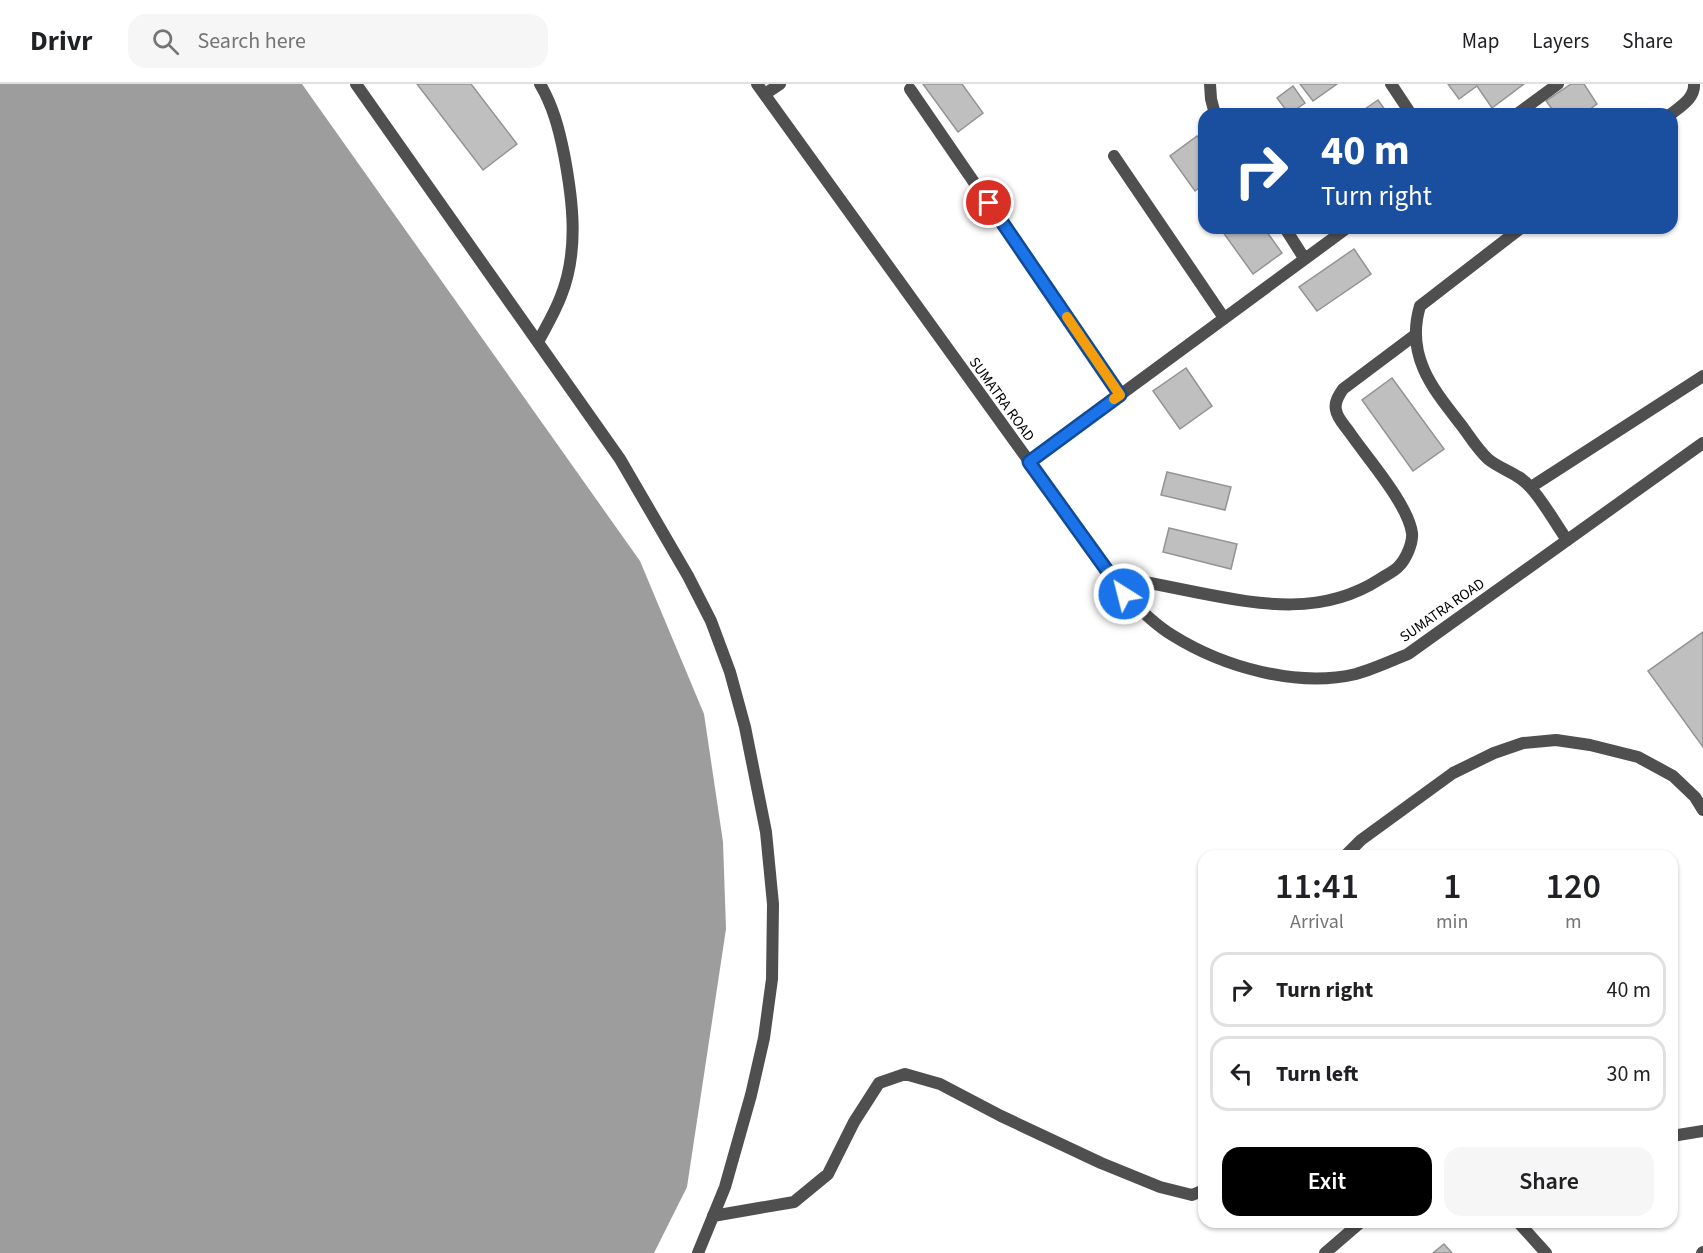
<!DOCTYPE html>
<html lang="en">
<head>
<meta charset="utf-8">
<style>
	:root { --surface:#fff; --page:#f6f6f6; --text:#202124; --muted:#757577; --line:#e0e0e0; --accent:#000 }
	body { margin:0; font-family:"Source Sans 3",sans-serif; background:var(--page); color:var(--text); height:100vh; display:flex; flex-direction:column; font-size:22px; white-space:nowrap }
	* { box-sizing:border-box; margin:0 }
	p { font-size:20px; color:var(--muted) }
	.icon { flex:none; width:33px; height:33px; fill:none; stroke:currentColor; stroke-width:2; stroke-linecap:round; stroke-linejoin:round }
	.map { position:relative; flex:1; overflow:hidden }
	.details { position:absolute; left:1198px; top:766px; width:480px; height:378px; display:flex; flex-direction:column; background:var(--surface); border-radius:18px; box-shadow:0 2px 4px #0004 }
	.details>* { flex:none }
	.banner { position:absolute; left:1198px; top:24px; width:480px; height:126px; border-radius:18px; box-shadow:0 2px 4px #0004; background:#1a4fa0; color:#fff; overflow:hidden }
	.pin { position:absolute; display:grid; place-items:center; width:51px; height:51px; color:#fff; margin:-26px; border:3px solid #fff; border-radius:50%; box-shadow:0 2px 6px #0007 }
	.me { position:absolute; width:66px; margin:-33px; rotate:324deg; stroke-linejoin:round; filter:drop-shadow(0 0 4px #0008) }
	.turn { display:flex; align-items:center; gap:21px; height:126px; padding:0 24px; font-size:27px }
	.turn .icon { width:78px; height:78px; stroke-width:2.5 }
	.turn b { display:block; font-size:42px; line-height:51px }
	.eta { display:flex; justify-content:space-evenly; align-items:center; height:102px; text-align:center }
	.eta b { font-size:36px; font-weight:600; line-height:42px }
	.cta { display:flex; gap:12px; margin-top:auto; padding:12px 24px }
	.cta a { flex:1; height:69px; border-radius:18px; background:var(--accent); color:#fff; font-size:24px; font-weight:600; line-height:69px; text-align:center }
	.cta a+a { background:var(--page); color:var(--text) }
	ul { padding:0; list-style:none }
	li { display:flex; align-items:center; gap:18px; height:75px; margin:0 12px 9px; padding:0 12px; border:3px solid var(--line); border-radius:18px }
	li div { flex:1 }
	li b { display:block; font-size:22px }
	li em { font-style:normal }
	header { display:flex; align-items:center; gap:36px; box-sizing:border-box; height:84px; padding:0 30px; background:var(--surface); border-bottom:2px solid var(--line) }
	header strong { font-size:28px }
	nav { display:flex; gap:33px; margin-inline-start:auto; font-size:21px }
	.search { width:420px; height:54px; background:var(--page); display:flex; align-items:center; gap:15px; box-sizing:border-box; padding:0 21px; border-radius:18px; color:var(--muted); font-size:22px }
	.map>svg:first-child { display:block }
	.water { fill:#9d9d9d }
	.building { fill:#bfbfbf; stroke:#939393; stroke-width:1.5 }
	.lines { fill:none; stroke-linecap:round; stroke-linejoin:round }
	.lane { stroke:#4f4f4f; stroke-width:12 }
	.street { stroke:#4f4f4f; stroke-width:12 }
	.route-casing { stroke:#114b97; stroke-width:15 }
	.route { stroke:#1a73e8; stroke-width:10 }
	.slow { stroke:#f59e0b; stroke-width:10 }
	.labels { text-anchor:middle; stroke-width:4.5; stroke-linejoin:round; paint-order:stroke }
	.street-label { font-size:15px; fill:#000; stroke:#fff }
</style>
</head>
<body>
<header>
<strong>Drivr</strong>
<div class="search"><svg class="icon" aria-label="search" viewBox="0 0 24 24"><circle cx="10" cy="10" r="6"/><path d="M15 15l6 6"/></svg>Search here</div>
<nav><a>Map</a><a>Layers</a><a>Share</a></nav>
</header>
<div class="map">
<svg width="1703" height="1169" viewBox="0 0 1703 1169">
	<rect width="100%" height="100%" fill="#fff"/>
	<path class="water" d="M0,0H302L640,477L704,630L723,758L726,845L687,1103L654,1169H0Z"/>
	<path class="building" d="M417,0H471L517,60L483,86Z
		M923,0H962L983,29L958,48Z
		M1300,0H1337L1313,17Z
		M1448,0H1524L1492,24L1477,2L1459,15Z
		M1571,0H1584L1597,20L1583,30H1556L1546,17Z
		M1293,2L1305,19L1289,30L1277,14Z
		M1378,16L1388,30H1360L1359,29Z
		M1197,52L1204,62V100L1195,107L1170,72Z
		M1220,144H1264L1282,169L1253,190Z
		M1354,165L1371,190L1317,227L1299,203Z
		M1186,284L1212,322L1180,345L1153,307Z
		M1392,294L1444,365L1413,387L1362,316Z
		M1167,388L1231,403L1225,426L1161,411Z
		M1169,444L1237,460L1231,485L1163,468Z
		M1703,548V663L1648,587Z
		M1444,1160L1452,1169H1433Z"/>
	<g class="lines">
		<path class="lane" d="M1210,0L1211,15L1215,30
			M1391,0L1411,30
			M910,5L1120,311
			M1517,30L1558,0
			M1671,30C1681,22 1695,14 1694,0
			M1114,72L1224,234
			M1285,144L1304,174
			M1521,144L1420,222C1405,272 1433,305 1462,342C1470,353 1478,366 1488,375C1501,386 1519,389 1530,403C1544,418 1555,439 1567,456
			M538,258C546,243 555,228 561,212C579,167 573,117 564,70C559,45 553,22 540,0
			M1029,378L1347,144
			M1531,403L1703,292
			M1110,491C1140,497 1170,503 1200,509C1262,521 1323,532 1380,495C1386,491 1395,487 1399,482C1406,475 1413,459 1412,449C1408,420 1367,374 1350,349C1345,342 1337,334 1336,326C1334,318 1339,311 1343,305L1415,251
			M1345,772L1361,756L1453,689L1494,669L1523,659L1556,656L1590,661L1638,673L1673,692L1695,713L1703,726
			M1672,1052L1703,1047
			M713,1132L794,1118L828,1090L854,1038L879,999L905,990L940,1000L1001,1032L1101,1079L1160,1103L1192,1111L1204,1106
			M1518,1138L1546,1169
			M1325,1169L1361,1138"/>
		<path class="street" d="M356,0L620,375L688,492L711,537L730,588L745,643L766,748L773,820L772,895L764,954L751,1011L725,1103L698,1169
			M757,0L1124,509C1139,525 1154,540 1172,551C1223,583 1297,604 1356,590C1374,585 1391,577 1408,570L1703,359
			M765,10L780,0
			M1702,1169L1703,1168"/>
	</g>
	<g class="lines">
		<g class="route-casing">
			<path id="route" d="M989,119L1120,311L1029,378L1124,510"/>
		</g>
		<use href="#route" class="route"/>
		<path class="slow" d="M1067,233L1120,311L1114,315"/>
	</g>
	<g class="labels">
		<g class="street-label">
			<text transform="translate(1002 315) rotate(54)" y="5">SUMATRA ROAD</text>
			<text transform="translate(1442 526) rotate(-35)" y="5">SUMATRA ROAD</text>
		</g>
	</g>
</svg>
<div class="pin" style="left:989px;top:119px;background:#d93025"><svg class="icon" aria-label="arrive" viewBox="0 0 24 24"><path d="M6 21V4h12l-3 4 3 4H6"/></svg></div>
<svg class="me" style="left:1124px;top:510px" viewBox="-20 -20 40 40"><circle r="17" fill="#1a73e8" stroke="#fff" stroke-width="3"/><path d="M0-11L8 9 0 5-8 9z" fill="#fff"/></svg>
<div class="banner">
<div class="turn"><svg class="icon" aria-label="right" viewBox="0 0 24 24"><path d="M7 20v-9h11M14 6l5 5-5 5"/></svg><div><b>40 m</b>Turn right</div></div>
</div>
<section class="details">
<div class="eta">
<div><b>11:41</b><p>Arrival</p></div>
<div><b>1</b><p>min</p></div>
<div><b>120</b><p>m</p></div>
</div>
<ul>
<li><svg class="icon" aria-label="right" viewBox="0 0 24 24"><path d="M7 20v-9h11M14 6l5 5-5 5"/></svg><div><b>Turn right</b></div><em>40 m</em></li>
<li><svg class="icon" aria-label="left" viewBox="0 0 24 24"><path d="M17 20v-9H6M10 6l-5 5 5 5"/></svg><div><b>Turn left</b></div><em>30 m</em></li>
</ul>
<div class="cta"><a>Exit</a><a>Share</a></div>
</section>
</div>
</body>
</html>
